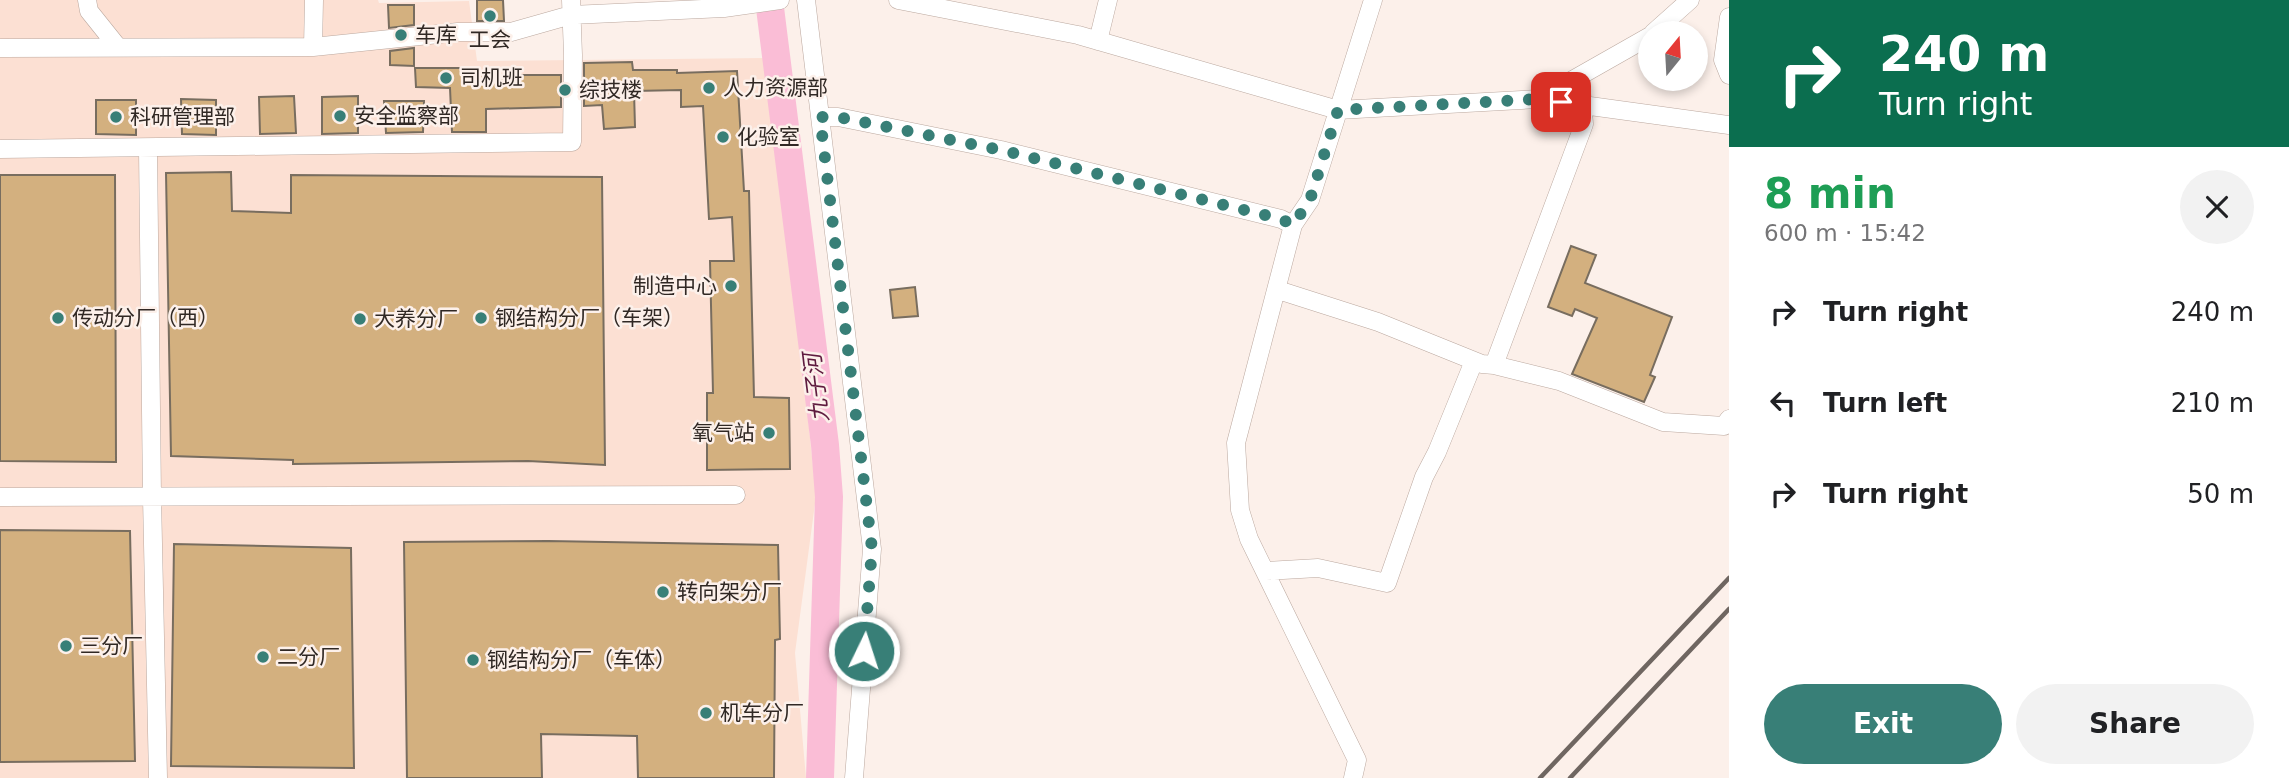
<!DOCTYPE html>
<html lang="en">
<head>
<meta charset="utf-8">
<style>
	:root { --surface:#fff; --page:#f2f2f2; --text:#202124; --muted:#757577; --accent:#387f77 }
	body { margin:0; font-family:"DejaVu Sans","Noto Sans SC",sans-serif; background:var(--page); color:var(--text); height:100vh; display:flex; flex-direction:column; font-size:26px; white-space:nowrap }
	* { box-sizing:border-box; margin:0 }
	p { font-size:23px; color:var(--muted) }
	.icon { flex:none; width:38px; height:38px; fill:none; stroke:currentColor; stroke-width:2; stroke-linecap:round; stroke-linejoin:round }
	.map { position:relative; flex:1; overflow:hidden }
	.side { display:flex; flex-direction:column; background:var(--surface); width:560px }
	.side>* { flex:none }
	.top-card { background:#0b6e4f; color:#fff; overflow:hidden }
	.needle { width:46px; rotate:18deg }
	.fabs { position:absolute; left:1638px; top:21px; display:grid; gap:14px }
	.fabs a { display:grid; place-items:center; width:70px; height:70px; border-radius:50%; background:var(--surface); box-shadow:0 4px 10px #0003; font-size:35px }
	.pin { position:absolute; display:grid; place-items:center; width:60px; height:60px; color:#fff; margin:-30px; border-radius:14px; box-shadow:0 4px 10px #0006 }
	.me { position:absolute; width:77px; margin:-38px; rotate:4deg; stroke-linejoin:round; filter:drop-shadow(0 0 5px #0008) }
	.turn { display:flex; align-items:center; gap:24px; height:147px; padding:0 35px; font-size:32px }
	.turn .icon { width:91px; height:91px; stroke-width:2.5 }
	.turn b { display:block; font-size:49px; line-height:60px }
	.round { display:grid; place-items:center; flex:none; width:74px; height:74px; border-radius:37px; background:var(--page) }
	.head { display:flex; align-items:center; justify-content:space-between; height:119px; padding:0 35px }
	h1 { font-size:42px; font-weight:600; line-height:52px; color:#1e9e55 }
	.primary-button { display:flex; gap:14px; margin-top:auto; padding:14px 35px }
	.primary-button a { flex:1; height:80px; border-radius:42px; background:var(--accent); color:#fff; font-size:28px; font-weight:600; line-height:80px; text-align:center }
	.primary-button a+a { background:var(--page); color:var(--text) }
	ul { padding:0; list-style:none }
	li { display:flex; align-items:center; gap:21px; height:91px; padding:0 35px }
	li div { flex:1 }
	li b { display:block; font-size:26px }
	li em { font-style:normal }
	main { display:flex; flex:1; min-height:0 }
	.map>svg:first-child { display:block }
	.built { fill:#fce0d3 }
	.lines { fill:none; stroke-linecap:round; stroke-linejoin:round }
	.river { stroke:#fabdd6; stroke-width:28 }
	.building { fill:#d3b07f; stroke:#786d5f; stroke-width:2 }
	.street-casing { stroke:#bba89f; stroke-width:19 }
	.street { stroke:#fff; stroke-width:18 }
	.rail { stroke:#6f6661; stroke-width:4.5 }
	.route { stroke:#387f77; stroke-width:12; stroke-dasharray:0 21.6 }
	.poi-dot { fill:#387f77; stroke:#fcf0ea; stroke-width:2.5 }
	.labels { text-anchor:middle; stroke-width:5; stroke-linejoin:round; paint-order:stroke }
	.poi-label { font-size:21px; fill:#302824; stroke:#fcf0ea; text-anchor:start }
	.water-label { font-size:23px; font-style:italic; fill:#5f1b3f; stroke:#fcf0ea }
</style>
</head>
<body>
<main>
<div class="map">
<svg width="1729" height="778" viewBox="0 0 1729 778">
	<rect width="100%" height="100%" fill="#fcf0ea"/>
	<path class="built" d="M0,0H378L379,3L469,1L477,61L771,58L816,496L795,653L806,778H0Z"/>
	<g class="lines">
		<path class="river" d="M769,0L825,445L829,497L820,778"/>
	</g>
	<path class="building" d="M477,0H503L504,21H477Z
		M388,5H414V25L389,28Z
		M414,48V66L390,65V51Z
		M632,62L633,70H677V73L737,71L744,191H749L754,397L789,398L790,469L707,470V393H713L710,261H734L732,217L709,219L703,106L681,107V90L634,91L635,127L604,129L602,105L584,106V63Z
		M415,68H476V75H561V107L486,109V132H452L450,88L416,87Z
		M294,96L296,133L260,134L259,97Z
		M358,96V133L322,134V97Z
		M181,99L216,100V135L182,134Z
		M96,100H136V135L96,134Z
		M384,101H424L423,132L386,133Z
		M231,172L232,211L291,213V175L602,177L605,465L528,461L293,464V460L171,456L166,173Z
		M0,175H115L116,462L0,461Z
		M1571,246L1596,255L1585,283L1672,317L1650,375L1655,377L1644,402L1572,374L1597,318L1575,309L1572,316L1548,307Z
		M915,287L918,316L893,318L890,290Z
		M0,530L130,531L135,761L0,762Z
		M548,541L778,545L780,639L775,640L774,778H638L637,736L541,734L542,778H407L404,542Z
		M174,544L351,548L354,768L171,766Z"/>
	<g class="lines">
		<g class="street-casing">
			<path id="street" d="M87,0L89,11L117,46
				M806,0L872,549L854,778
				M898,0L1078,35L1338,110L1539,99L1729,125
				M1729,17L1723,60L1729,75
				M1653,33L1690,0
				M1098,41L1108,0
				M313,47L314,0
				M0,48L313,47L458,32H511L571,15L724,8L780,0
				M1539,99L1650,36
				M820,117H838L1001,150L1281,219L1293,225
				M0,149L572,142L573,55L571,0
				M148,149L152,497L158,778
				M1278,290L1378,322L1482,364L1494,365L1559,381L1663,422L1724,426L1729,419
				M1494,365L1584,124L1580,76
				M0,497L736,495
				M1266,571L1318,568L1387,583L1424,477L1437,452L1474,361
				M1353,778L1357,760L1249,539L1240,510L1236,443L1293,225L1310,200L1373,0"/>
		</g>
		<use href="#street" class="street"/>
		<path class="rail" d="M1540,778L1729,578
			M1570,778L1729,609"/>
	</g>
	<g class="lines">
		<path class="route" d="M864,651L872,549L820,117H838L1001,150L1281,219L1293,225L1310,200L1338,110L1539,99L1561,102"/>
	</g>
	<g class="poi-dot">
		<circle cx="490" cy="16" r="7"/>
		<circle cx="401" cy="35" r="7"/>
		<circle cx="446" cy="78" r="7"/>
		<circle cx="709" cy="88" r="7"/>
		<circle cx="565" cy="90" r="7"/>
		<circle cx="340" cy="116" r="7"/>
		<circle cx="116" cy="117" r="7"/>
		<circle cx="723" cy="137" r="7"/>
		<circle cx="731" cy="286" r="7"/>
		<circle cx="58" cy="318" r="7"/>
		<circle cx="481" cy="318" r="7"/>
		<circle cx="360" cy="319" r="7"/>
		<circle cx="769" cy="433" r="7"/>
		<circle cx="663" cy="592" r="7"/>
		<circle cx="66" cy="646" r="7"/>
		<circle cx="263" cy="657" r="7"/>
		<circle cx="473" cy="660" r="7"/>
		<circle cx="706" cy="713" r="7"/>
	</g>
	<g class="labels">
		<g class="poi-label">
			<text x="415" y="42">车库</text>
			<text x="490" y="47" text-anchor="middle">工会</text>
			<text x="460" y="85">司机班</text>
			<text x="723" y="95">人力资源部</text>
			<text x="579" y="97">综技楼</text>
			<text x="354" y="123">安全监察部</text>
			<text x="130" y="124">科研管理部</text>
			<text x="737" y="144">化验室</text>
			<text x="717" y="293" text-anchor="end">制造中心</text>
			<text x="72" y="325">传动分厂（西）</text>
			<text x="495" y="325">钢结构分厂（车架）</text>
			<text x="374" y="326">大养分厂</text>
			<text x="755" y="440" text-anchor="end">氧气站</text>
			<text x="677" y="599">转向架分厂</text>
			<text x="80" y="653">三分厂</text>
			<text x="277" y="664">二分厂</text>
			<text x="487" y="667">钢结构分厂（车体）</text>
			<text x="720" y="720">机车分厂</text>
		</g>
		<g class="water-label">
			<text transform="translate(816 388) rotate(-97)" y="8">九子河</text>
		</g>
	</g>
</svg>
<div class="fabs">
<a><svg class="needle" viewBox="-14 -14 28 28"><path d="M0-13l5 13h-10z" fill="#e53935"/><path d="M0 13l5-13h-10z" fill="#757577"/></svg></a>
</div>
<div class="pin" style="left:1561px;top:102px;background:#d93025"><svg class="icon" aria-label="arrive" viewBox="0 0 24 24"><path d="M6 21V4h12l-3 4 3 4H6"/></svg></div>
<svg class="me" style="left:864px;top:651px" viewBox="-20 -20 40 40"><circle r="17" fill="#387f77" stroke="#fff" stroke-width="3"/><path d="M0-11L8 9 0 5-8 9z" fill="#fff"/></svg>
</div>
<section class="side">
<div class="top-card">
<div class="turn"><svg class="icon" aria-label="right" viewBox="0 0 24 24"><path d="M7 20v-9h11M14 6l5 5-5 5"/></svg><div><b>240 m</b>Turn right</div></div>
</div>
<div class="head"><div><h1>8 min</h1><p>600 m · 15:42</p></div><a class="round"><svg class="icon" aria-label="close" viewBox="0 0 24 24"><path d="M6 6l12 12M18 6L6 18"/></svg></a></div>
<ul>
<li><svg class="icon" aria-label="right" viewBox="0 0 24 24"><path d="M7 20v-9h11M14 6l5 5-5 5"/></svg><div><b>Turn right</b></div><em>240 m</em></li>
<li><svg class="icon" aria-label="left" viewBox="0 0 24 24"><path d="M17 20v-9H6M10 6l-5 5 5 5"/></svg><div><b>Turn left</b></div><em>210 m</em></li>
<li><svg class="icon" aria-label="right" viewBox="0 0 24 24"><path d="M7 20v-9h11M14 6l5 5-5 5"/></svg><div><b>Turn right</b></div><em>50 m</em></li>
</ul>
<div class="primary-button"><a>Exit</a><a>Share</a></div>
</section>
</main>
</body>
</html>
